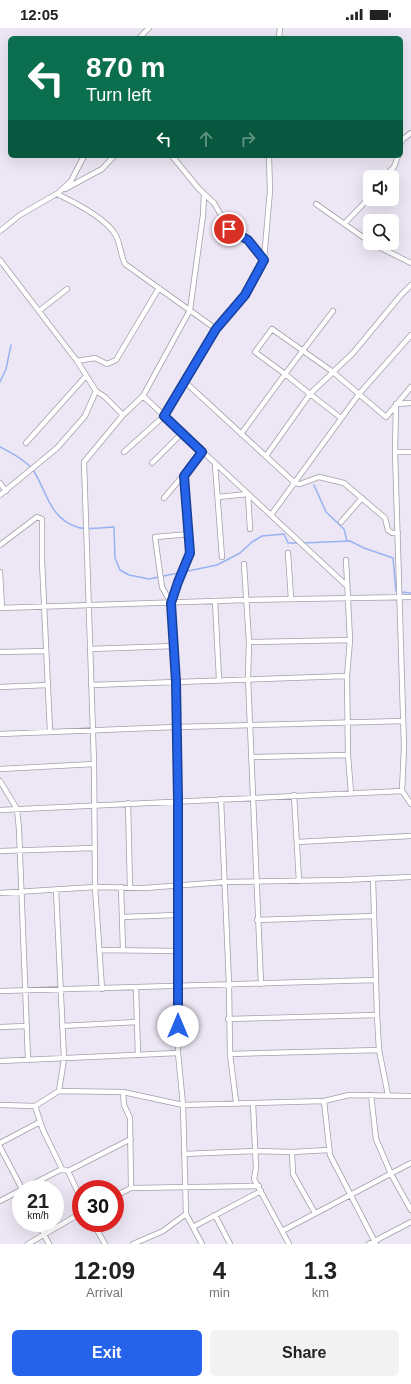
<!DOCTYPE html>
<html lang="en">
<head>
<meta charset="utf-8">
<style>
	:root { --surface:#fff; --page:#f2f2f2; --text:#222; --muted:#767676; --accent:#2563eb }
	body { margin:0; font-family:Helvetica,sans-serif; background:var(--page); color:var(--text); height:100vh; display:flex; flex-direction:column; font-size:15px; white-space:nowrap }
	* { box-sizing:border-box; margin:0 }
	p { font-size:13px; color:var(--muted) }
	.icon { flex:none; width:22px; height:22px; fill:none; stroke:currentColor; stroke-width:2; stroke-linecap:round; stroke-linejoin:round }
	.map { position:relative; height:1216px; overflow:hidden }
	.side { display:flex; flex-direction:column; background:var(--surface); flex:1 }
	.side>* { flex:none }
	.guide { position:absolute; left:8px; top:8px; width:395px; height:122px; border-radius:6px; box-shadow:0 4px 16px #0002; background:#0b6e4f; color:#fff; overflow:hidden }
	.fabs { position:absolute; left:363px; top:142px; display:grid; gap:8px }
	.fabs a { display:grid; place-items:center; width:36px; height:36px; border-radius:6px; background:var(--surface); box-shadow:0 4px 16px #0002; font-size:20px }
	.speed { position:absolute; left:12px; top:1152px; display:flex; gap:8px; font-size:20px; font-weight:700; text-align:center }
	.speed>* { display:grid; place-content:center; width:52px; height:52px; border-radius:50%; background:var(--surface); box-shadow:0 4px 16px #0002; line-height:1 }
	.speed small { font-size:10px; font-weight:400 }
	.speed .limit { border:6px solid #d22; background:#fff; color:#111 }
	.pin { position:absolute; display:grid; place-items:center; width:34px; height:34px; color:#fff; margin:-17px; border:2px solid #fff; border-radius:50%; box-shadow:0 1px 4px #0007 }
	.me { position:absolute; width:44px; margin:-22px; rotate:0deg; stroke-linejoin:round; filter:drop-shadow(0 0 3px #0008) }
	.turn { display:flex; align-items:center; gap:14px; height:84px; padding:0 12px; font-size:18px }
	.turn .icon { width:52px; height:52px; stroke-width:2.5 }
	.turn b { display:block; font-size:28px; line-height:34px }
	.lanes { display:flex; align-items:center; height:38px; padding:0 12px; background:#0003; justify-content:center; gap:20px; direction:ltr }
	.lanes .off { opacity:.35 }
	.eta { display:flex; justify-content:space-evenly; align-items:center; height:68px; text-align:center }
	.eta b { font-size:24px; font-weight:700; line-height:28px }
	.action { display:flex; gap:8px; margin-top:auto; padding:8px 12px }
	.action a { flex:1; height:46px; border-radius:6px; background:var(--accent); color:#fff; font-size:16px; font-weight:700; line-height:46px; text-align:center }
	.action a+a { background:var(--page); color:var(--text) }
	.status { display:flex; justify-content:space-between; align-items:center; height:28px; padding:0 20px; background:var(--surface); direction:ltr }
	.status svg { height:11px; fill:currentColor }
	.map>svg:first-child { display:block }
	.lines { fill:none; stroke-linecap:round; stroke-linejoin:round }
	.stream { stroke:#97b3f1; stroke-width:1.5 }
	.minor-casing { stroke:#a49eab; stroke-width:6 }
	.minor { stroke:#fff; stroke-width:4.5 }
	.route-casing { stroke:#184099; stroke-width:10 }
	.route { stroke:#2563eb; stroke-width:7 }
</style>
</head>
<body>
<div class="status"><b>12:05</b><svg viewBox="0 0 49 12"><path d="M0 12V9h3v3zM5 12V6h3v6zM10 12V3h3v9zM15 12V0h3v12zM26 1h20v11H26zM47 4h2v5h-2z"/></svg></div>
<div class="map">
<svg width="411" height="1216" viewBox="0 0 411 1216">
	<rect width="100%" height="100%" fill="#ede6f4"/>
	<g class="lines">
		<path class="stream" d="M0,354L6,341L11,317
			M0,419C10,424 26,433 33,442C47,463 49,490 77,499C85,502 104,500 114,499L115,530L120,542L129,547L149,551L217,537L240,525L252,514L262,508L284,506L288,515H299
			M314,457L326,484L344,501L347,513
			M302,515L350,513L364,520L393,530L396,563H397
			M401,564L411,565"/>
		<g class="minor-casing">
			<path id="minor" d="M139,10L149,0
				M279,10L280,0
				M401,115L403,111L411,105
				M84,128L71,153L57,166C74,174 105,190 115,206C121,216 120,226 125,236L216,301
				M172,128L199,161L214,175L229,201L248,212L264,231
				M384,149L394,139L398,128
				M65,161L102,141L114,128
				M316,176L370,214
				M344,196L370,169
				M0,203L20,187L58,165
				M371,215L411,235
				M0,232L77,333L96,363L105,369L123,387
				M39,283L67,261
				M333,283L285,346L255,324L272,301L333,344L386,389L411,359
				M77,333L95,330L107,336L116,332L159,260
				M185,354L295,455L300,456L319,449L344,455L385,490L388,502L392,505H398
				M143,368L347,558
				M411,375L396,376L395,424L404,719L402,763L411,776
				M241,406L285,346L310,366L353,325L401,267L411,257
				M26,415L86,348
				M124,424L164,388L216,301L245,267L264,231L270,163L269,128
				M395,424H411
				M266,428L310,366L341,390
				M152,435L182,405
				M215,436L222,529
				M184,448L190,525L178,554L171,575L176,654L178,772V1025L183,1077L186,1186L202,1216
				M0,455L6,463
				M0,467L57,420L85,388L96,363
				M218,469L248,466L250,501
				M164,470L203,424
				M271,487L359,366L411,307
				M341,494L362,470
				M0,517L37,489L42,491V533L50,703
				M288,525L291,571
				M346,532L350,612L347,648L348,727L351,765
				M244,536L249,614L248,650L261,956
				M0,544L2,580
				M215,573L219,651
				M171,575L162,559L155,509L190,506
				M0,580L246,572L411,569
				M249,614L350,612
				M90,621L174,618
				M0,624L46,623
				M91,657L347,648
				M0,659L48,657
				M0,706L176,699L403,693
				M252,729L348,727
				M0,741L94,736
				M0,753L17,781L19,801L28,1032
				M294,767L299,853
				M221,771L229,956L230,1026L236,1074
				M128,775L130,859
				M0,782L402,763
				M297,814L411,808
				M0,823L94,820
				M373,851L377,987L379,1022L388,1067
				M121,859L123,922
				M56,862L64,1031L59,1063
				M0,865L95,859L144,860L225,854L341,852L411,849
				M122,889L177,887
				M257,892L374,888
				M99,922L178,923
				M136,960L138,1027
				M102,961L95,859L94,736L84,434L123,387L143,368L190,282L203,187L204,166
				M0,963L375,952
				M228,991L377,987
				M62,998L137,994
				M0,999L27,998
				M230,1026L379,1022
				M0,1033L178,1025
				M371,1067L376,1111L391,1146L411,1182
				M324,1073L330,1127L376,1216
				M253,1075L256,1140L254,1151L289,1216
				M0,1077L35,1078L59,1063L123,1064L183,1077L324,1073L349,1067L411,1068
				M35,1078L43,1102L62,1141L68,1143L81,1171
				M0,1115L40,1094
				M0,1119L22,1161
				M292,1124L293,1146L315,1185
				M184,1126L255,1123L292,1124L329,1122
				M68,1143L131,1111
				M131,1160L259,1158
				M23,1161L62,1141
				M115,1168L131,1160L130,1090L124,1077L123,1064
				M0,1173L21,1162
				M215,1187L230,1216
				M38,1195L49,1216
				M93,1195L105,1216
				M193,1199L261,1163
				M282,1203L411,1135
				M28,1216L81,1185
				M133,1216L163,1203L186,1186
				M369,1216L411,1194"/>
		</g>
		<use href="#minor" class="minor"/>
	</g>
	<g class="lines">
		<g class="route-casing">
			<path id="route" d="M178,998V772L176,654L171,575L178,554L190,525L184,448L202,424L164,388L216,301L245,267L264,232L248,212L229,201"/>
		</g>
		<use href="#route" class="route"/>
	</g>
</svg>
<div class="fabs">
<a><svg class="icon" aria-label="sound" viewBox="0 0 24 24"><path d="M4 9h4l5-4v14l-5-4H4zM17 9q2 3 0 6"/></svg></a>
<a><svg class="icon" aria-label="search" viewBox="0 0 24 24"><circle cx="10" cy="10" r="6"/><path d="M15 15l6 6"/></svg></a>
</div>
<div class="speed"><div>21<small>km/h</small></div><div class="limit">30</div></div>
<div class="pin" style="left:229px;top:201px;background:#d93025"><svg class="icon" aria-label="arrive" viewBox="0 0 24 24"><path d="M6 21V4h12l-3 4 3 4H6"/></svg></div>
<svg class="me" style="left:178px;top:998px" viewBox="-20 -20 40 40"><circle r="19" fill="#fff"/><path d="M0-13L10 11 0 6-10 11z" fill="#2563eb"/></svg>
<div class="guide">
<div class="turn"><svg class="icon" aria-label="left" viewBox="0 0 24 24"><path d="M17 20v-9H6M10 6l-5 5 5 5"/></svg><div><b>870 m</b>Turn left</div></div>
<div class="lanes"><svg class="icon" aria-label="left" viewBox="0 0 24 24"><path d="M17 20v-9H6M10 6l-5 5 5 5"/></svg><svg class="icon off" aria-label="ahead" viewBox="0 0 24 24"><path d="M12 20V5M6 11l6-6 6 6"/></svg><svg class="icon off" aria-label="right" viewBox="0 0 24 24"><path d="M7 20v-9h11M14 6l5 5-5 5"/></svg></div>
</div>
</div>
<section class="side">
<div class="eta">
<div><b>12:09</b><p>Arrival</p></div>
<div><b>4</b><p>min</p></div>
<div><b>1.3</b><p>km</p></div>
</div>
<div class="action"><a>Exit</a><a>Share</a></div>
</section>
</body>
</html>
